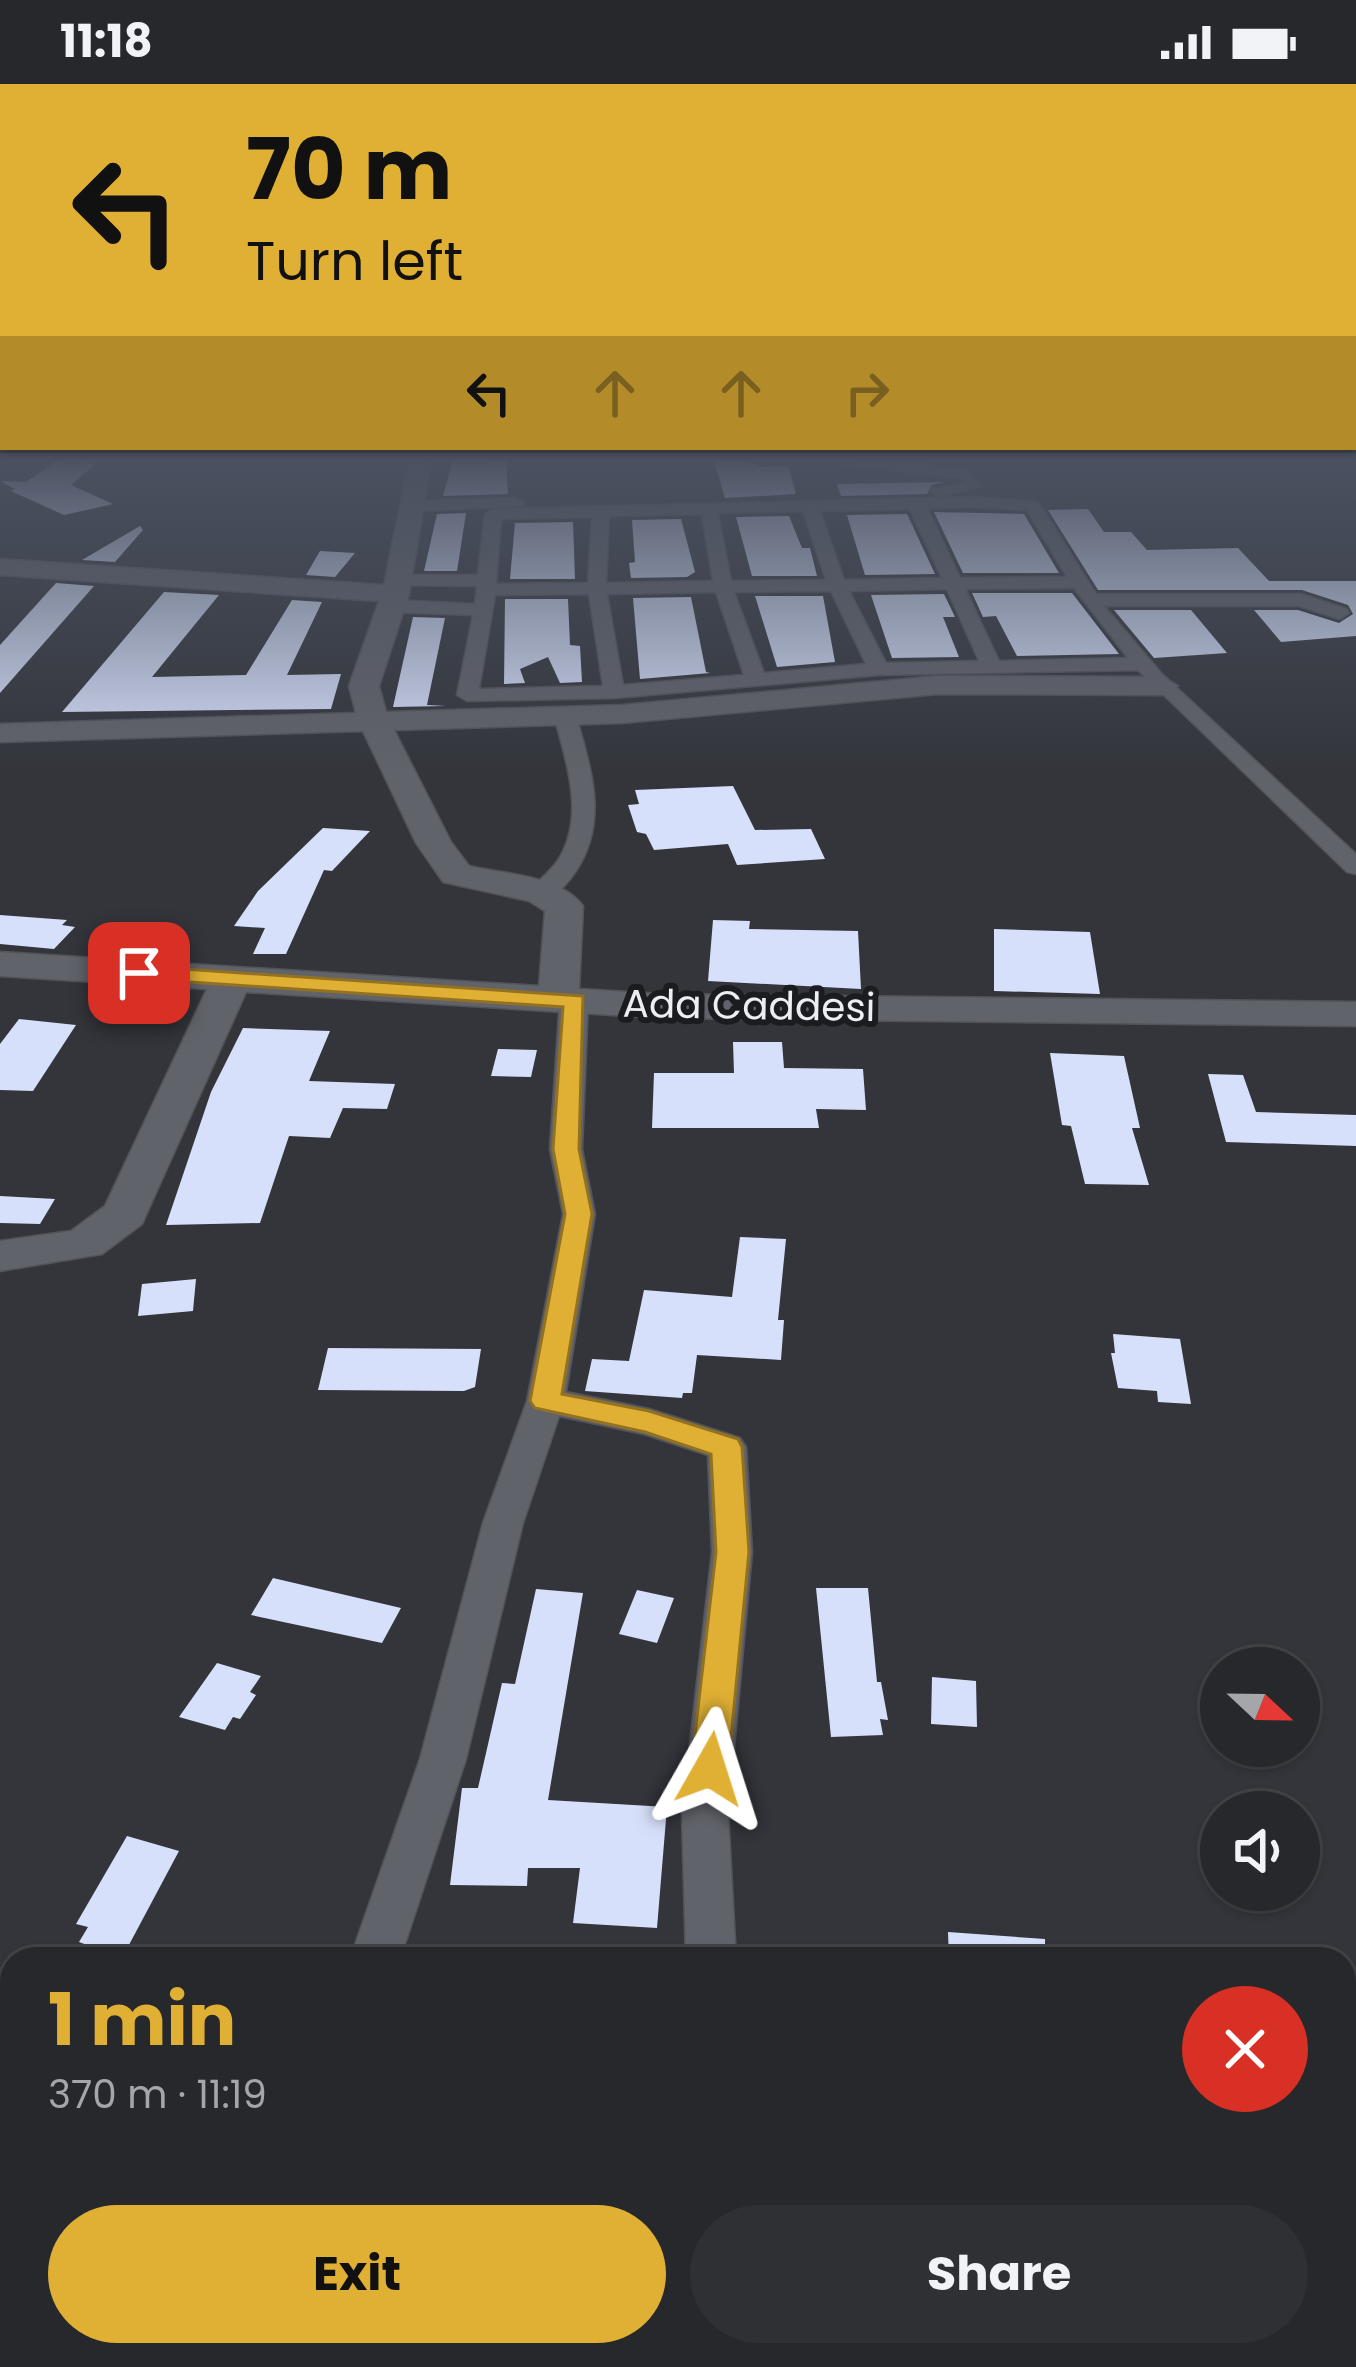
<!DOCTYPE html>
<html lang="en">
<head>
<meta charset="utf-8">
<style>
	:root { --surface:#26282c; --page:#2e3034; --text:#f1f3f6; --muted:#a4a6a9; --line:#424448; --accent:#e0b034 }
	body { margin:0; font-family:Poppins,sans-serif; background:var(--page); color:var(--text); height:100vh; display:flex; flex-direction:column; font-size:45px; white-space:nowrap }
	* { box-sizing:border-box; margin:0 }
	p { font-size:39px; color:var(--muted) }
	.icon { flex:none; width:66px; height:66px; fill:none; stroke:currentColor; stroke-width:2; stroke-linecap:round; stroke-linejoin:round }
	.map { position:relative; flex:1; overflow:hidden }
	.side { position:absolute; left:0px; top:1863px; width:1356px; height:420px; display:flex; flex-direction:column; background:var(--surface); border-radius:36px 36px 0 0; box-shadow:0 3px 9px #0004,0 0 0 3px var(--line) }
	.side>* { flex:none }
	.top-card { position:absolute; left:0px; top:0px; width:1356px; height:366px; box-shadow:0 3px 9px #0004,0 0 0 3px var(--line); background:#e0b034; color:#111; overflow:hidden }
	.needle { width:78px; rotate:112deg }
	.tools { position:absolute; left:1200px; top:1563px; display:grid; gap:24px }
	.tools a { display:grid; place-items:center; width:120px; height:120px; border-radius:50%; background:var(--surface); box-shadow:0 3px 9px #0004,0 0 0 3px var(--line); font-size:60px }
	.pin { position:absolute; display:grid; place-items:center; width:102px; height:102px; color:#fff; margin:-51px; border-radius:24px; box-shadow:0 6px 18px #0006 }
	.me { position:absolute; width:132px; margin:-66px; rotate:6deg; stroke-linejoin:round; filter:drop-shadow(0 0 9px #0008) }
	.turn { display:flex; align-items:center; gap:42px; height:252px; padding:0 48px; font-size:54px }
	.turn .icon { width:156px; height:156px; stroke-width:2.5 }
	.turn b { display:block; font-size:84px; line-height:102px }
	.lanes { display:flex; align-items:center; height:114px; padding:0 48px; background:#0003; justify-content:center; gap:60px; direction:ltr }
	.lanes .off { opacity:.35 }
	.round { display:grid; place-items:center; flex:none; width:126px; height:126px; border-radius:63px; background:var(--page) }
	.overview { display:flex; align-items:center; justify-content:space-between; height:204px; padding:0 48px }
	h1 { font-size:72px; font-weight:700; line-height:90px; color:var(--accent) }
	.primary-button { display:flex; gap:24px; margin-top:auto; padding:24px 48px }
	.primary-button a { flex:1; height:138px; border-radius:72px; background:var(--accent); color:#111; font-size:48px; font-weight:700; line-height:138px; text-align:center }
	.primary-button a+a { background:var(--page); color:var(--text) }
	.status { display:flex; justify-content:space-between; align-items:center; height:84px; padding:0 60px; background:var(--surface); direction:ltr }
	.status svg { height:33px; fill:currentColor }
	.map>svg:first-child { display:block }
	.building { fill:#d7e0fb }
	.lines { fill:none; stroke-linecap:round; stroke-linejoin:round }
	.street-casing { stroke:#515358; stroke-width:3 }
	.secondary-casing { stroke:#515358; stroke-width:3 }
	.street { fill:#61636a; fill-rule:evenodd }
	.secondary { fill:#61636a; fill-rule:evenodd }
	.route { fill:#e0b034; stroke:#927222; stroke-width:3 }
	.labels { text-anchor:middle; stroke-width:12; stroke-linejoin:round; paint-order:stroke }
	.street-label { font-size:39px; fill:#edeef2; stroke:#1b1c1f }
</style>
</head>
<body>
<div class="status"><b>11:18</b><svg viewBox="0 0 49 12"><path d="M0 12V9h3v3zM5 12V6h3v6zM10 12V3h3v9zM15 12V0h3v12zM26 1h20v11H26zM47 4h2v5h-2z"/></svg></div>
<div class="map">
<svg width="1356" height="2283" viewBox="0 0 1356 2283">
	<rect width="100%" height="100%" fill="#33353b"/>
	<path class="building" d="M454,372L506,376L508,410L443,412Z
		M61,374L101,375L71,401L113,420L64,431L11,407L15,405L0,397L26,398Z
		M713,374L744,376L762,383L788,382L796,410L725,414Z
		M946,398L932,401L927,410L841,412L837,400Z
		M1088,425L1104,448H1131L1147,466L1238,464L1269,497H1356V552L1281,558L1254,526H1298L1339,539L1353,530L1348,521L1302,506H1098L1048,426Z
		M934,428L1024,430L1059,489H963Z
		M466,429L457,487H424L437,430Z
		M907,430L935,490L865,491L847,431Z
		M789,432L802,464H810L817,492H752L736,433Z
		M681,435L695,488L687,493L631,494L629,479L635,478L632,436Z
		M573,438L575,495H510L515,439Z
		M140,442L143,446L115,478L82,476Z
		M320,467L355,469L335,493L306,491Z
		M56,499L94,502L0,609V561Z
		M164,508L219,511L152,593L246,591L292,516L322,518L287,591L341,590L331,625L62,628Z
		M972,509H1072L1119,570L1017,572L996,532L983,533Z
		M944,510L955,533H943L959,573L892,574L871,511Z
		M755,512H823L835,578L777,583Z
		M691,513L706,588L710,589L640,595L633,514Z
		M505,515H568L570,561L580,562L582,598L560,599L548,573L520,585L525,599L504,600Z
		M1114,526H1191L1227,569L1154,574Z
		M413,533L445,534L427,621L446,622L393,623Z
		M733,702L755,746L811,745L825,775L737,781L728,760L654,766L646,750L637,748L628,721L639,720L635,706Z
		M323,744L370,747L332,787L324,786L286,870H253L265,844L234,842L258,807Z
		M0,831L67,836L62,841L75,843L54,865L0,860Z
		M713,836L750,837L749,845L858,847L861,905L708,897Z
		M994,845L1090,848L1100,910L994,907Z
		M19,935L76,941L33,1007L0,1006V960Z
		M243,944L330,947L309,997L395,1000L387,1025L343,1024L330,1054L289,1052L260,1139L166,1141L211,1008Z
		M733,958H782L784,984L863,985L866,1026L816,1025L819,1044H652L654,989H734Z
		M498,965L537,966L531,993L491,992Z
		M1050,969L1124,972L1140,1044H1132L1149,1101L1085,1100L1071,1042L1062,1041Z
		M1208,990L1243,991L1256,1028L1356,1031V1062L1226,1058Z
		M0,1112L55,1115L40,1140L0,1139Z
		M740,1153L786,1155L778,1236H784L781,1276L697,1271L692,1309H683L682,1314L585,1307L592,1275L629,1277L644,1206L732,1213Z
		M196,1195L193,1227L138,1232L142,1200Z
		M1113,1250L1180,1255L1191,1320L1158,1318L1157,1307L1118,1304L1111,1269H1115Z
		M328,1264L481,1265L475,1303L464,1307L318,1306Z
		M273,1494L401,1524L382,1559L251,1531Z
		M816,1504H868L877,1598H881L888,1636L880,1635L883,1651L831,1653Z
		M536,1505L583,1509L548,1716L667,1723L657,1844L573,1839L580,1784H528L527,1802L450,1801L462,1704H478L502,1599L515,1600Z
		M637,1506L674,1514L657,1559L619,1550Z
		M217,1579L261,1592L250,1608L256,1611L240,1635L233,1633L225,1646L179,1633Z
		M932,1593L976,1597L977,1643L931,1640Z
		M127,1752L179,1767L122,1874L79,1858L88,1843L76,1840Z
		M948,1848L1045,1855V1875H949Z"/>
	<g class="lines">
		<g class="street-casing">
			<path id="street" d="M772,372H829L966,385L982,402L939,413L931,408L933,405L964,399L961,394Z
				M974,413L1038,418L1096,510H1301L1347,525L1349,529L1340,535L1299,522H1104L1162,590L1356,770V790L1347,788L1138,586L879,591L614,614L467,617L457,611L473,531L392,528L383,522L392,516L475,520L477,502L399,501L390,496L399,491H478L485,430L493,425ZM974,423L1027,426L1067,493L960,494L927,424ZM910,425L942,494L844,496L820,427ZM803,427L826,496L731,497L718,429ZM702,430L713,497L606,499L609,432ZM592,433L588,499L496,500L501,435ZM1074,504L1128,574L999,577L965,505ZM947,505L979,577L886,579L849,507ZM831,507L866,580L764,589L734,508ZM716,508L744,591L623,601L607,510ZM589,510L603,602L479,605L495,511Z
				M516,414L524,419L522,422L416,427L408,422L416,417Z
				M565,626L576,632C591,685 609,737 576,787C568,799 556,813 541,817L528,809C538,796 552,787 560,773C585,730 566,676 554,632Z
				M574,908L588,916L582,1065L595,1130L566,1308L649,1325L740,1354L746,1363L752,1468L728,1729L736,1875H686L682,1729L712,1468L708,1371L644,1350L559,1332L523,1439L466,1675L400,1875H350L420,1675L483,1439L527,1317L563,1130L550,1065L560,916Z
				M212,2271H282L287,2283H217Z
				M677,2271H735V2283H675Z"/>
		</g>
		<g class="secondary-casing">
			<path id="secondary" d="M410,372H432L409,510L379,602L386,628L622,621L938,592L1163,593L1178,602L1163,611L938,610L622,639L394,646L451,758L469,782C503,790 560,791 583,822L579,905L660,910L1356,918V942L660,934L246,908L142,1140L102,1170L0,1187V1157L71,1147L105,1122L207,905L0,892V868L539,902L545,827L529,817L443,798L416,759L363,647L0,658V640L356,629L349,602L379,517L0,491V475L384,501Z"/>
		</g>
		<use href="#street" class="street"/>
		<use href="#secondary" class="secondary"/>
	</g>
	<linearGradient id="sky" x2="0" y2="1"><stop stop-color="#1c1d20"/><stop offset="0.54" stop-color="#4a5160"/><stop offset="1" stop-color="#4a5160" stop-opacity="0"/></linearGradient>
	<rect width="1356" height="692" fill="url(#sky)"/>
	<path class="route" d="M139,882L583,912L579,1065L592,1130L562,1310L649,1327L738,1355L742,1363L749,1468L728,1685L723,1696L710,1701L696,1696L691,1685L716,1468L711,1370L645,1348L535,1324L530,1317L565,1130L553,1065L563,923L131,894V884Z"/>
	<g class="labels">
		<g class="street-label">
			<text transform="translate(749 921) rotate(1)" y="14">Ada Caddesi</text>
		</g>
	</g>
</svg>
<div class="tools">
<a><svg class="needle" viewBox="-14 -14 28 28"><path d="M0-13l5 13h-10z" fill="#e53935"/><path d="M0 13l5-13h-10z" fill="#a4a6a9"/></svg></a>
<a><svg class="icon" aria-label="sound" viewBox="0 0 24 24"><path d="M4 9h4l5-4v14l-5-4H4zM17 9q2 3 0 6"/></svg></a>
</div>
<div class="pin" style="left:139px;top:889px;background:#d93025"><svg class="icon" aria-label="arrive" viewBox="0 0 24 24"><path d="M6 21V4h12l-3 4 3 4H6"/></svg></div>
<svg class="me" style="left:710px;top:1685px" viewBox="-20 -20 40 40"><path d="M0-17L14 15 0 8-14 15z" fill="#e0b034" stroke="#fff" stroke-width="4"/></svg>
<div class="top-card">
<div class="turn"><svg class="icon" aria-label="left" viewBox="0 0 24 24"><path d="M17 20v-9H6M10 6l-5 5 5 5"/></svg><div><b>70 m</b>Turn left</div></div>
<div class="lanes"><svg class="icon" aria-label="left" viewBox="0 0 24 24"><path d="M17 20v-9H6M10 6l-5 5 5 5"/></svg><svg class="icon off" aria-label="ahead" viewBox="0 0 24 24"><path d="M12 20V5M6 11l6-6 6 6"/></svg><svg class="icon off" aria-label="ahead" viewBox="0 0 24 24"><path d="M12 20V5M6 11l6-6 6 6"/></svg><svg class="icon off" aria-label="right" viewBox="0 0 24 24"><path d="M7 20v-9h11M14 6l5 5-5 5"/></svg></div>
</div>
<section class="side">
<div class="overview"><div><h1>1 min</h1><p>370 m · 11:19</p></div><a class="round" style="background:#d93025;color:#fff"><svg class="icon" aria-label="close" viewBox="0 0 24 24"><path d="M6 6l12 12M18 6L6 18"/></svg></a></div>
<div class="primary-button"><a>Exit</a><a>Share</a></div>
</section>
</div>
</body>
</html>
